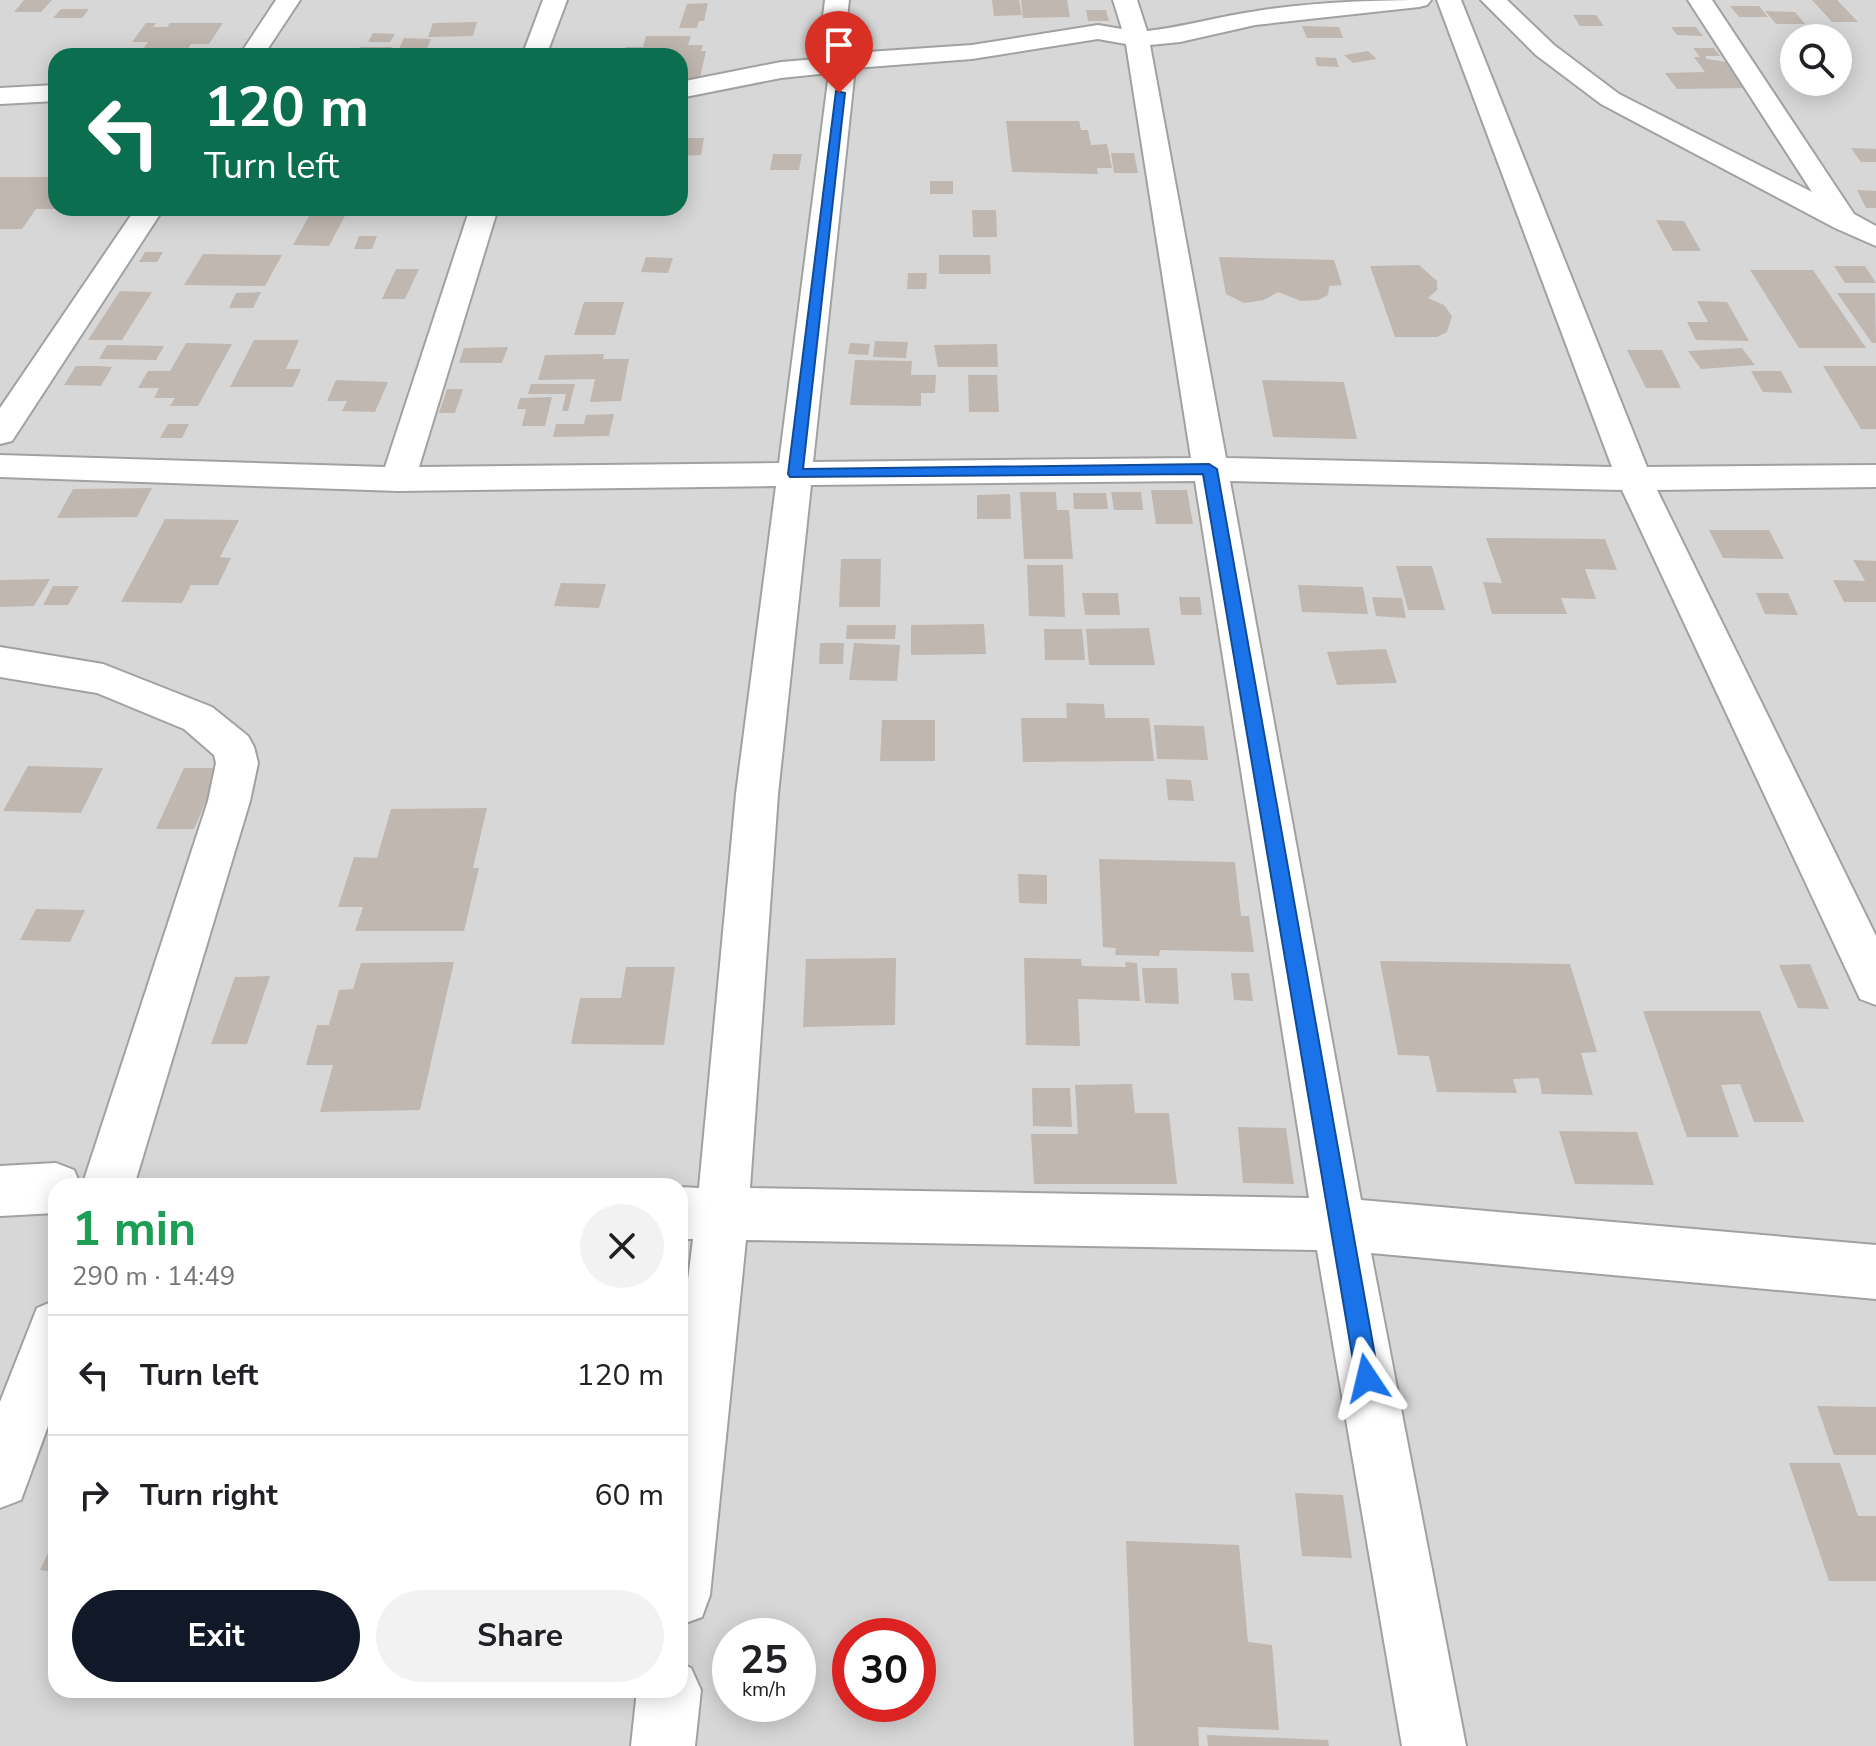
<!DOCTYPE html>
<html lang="en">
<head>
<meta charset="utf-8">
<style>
	:root { --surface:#fff; --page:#f2f2f2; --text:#202124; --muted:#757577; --line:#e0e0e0; --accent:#111827 }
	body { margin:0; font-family:"Nunito Sans",sans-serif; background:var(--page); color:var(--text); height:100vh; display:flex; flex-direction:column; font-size:30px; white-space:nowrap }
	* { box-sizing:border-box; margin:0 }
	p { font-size:26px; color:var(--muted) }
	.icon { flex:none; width:44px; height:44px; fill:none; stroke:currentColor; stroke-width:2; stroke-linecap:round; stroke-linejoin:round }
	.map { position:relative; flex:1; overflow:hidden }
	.sheet { position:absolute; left:48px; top:1178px; width:640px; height:520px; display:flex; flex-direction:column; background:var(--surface); border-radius:24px; box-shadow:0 4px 20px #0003 }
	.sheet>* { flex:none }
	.banner { position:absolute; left:48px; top:48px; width:640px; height:168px; border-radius:24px; box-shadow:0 4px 20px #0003; background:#0b6e4f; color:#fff; overflow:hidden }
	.fabs { position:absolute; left:1780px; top:24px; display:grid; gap:16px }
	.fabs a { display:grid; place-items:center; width:72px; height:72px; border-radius:50%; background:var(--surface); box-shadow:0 4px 20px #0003; font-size:40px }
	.speed { position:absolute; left:712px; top:1618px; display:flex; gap:16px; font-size:40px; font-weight:700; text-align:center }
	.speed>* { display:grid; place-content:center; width:104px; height:104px; border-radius:50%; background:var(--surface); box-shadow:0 4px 20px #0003; line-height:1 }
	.speed small { font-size:20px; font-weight:400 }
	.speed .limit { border:12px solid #d22; background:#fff; color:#111 }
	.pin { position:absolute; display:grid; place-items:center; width:68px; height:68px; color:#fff; margin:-82px -34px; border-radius:50% 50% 50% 0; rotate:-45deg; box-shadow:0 0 8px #0007 }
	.pin .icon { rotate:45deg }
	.me { position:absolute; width:88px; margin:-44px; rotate:350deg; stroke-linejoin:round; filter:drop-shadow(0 0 6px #0008) }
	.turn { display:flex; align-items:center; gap:28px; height:168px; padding:0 24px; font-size:36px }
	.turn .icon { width:104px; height:104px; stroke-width:2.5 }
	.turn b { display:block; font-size:56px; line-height:68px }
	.round { display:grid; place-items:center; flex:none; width:84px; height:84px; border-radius:42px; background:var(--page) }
	.summary { display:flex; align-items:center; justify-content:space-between; height:136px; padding:0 24px }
	h1 { font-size:48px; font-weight:700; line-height:60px; color:#1e9e55 }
	.action { display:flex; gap:16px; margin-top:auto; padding:16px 24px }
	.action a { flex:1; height:92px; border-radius:48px; background:var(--accent); color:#fff; font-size:32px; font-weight:700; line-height:92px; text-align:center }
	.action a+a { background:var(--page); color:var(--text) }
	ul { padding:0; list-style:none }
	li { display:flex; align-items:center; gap:24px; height:120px; padding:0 24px; border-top:2px solid var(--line) }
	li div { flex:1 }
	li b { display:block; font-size:30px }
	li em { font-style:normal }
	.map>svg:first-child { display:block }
	.residential { fill:#d8d7d7; fill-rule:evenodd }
	.building { fill:#c0b7b0 }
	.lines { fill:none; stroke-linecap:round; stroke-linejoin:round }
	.minor-casing { stroke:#a1a1a1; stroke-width:4 }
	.minor { fill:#fff; fill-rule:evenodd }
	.route { fill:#1a73e8; stroke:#114b97; stroke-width:2 }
</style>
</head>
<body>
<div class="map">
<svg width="1876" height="1746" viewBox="0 0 1876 1746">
	<rect width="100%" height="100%" fill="#ece8e0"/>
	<path class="residential" d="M0,0H1876V1746H0ZM1794,38H1838V82H1794ZM56,56H680V208H56ZM56,1186H680V1690H56ZM730,1636H798V1704H730ZM850,1636H918V1704H850Z"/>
	<path class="building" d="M24,0H52L41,12H14Z
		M992,0H1019L1022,15L994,16Z
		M1021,0H1067L1070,17L1023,18Z
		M1812,0H1837L1858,22H1832Z
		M708,3L704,21H699L697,28H679L687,4Z
		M1730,6H1759L1768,17H1739Z
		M61,9H89L82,18H53Z
		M1086,10H1106L1109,21H1088Z
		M1765,11L1795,12L1805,24H1776Z
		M1573,15H1596L1604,26H1580Z
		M477,22L473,36L428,37L433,23Z
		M146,23H156L153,27H167L170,23H223L209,44H191L185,53H175L173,56H122L126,51H142L148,42H132Z
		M1302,26L1339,27L1343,38H1307Z
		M1671,27H1696L1703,36L1677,35Z
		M373,33L395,34L390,42H368Z
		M646,36H691L688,45H703L701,51H706L699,82H680V56H623L626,47H643Z
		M404,38L431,39L425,53H397Z
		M360,47H392L386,56H355Z
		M1693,48H1714L1720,56H1705L1707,59L1726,62L1747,88L1677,89L1665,73L1705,72L1694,57H1700Z
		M1368,51L1377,59L1353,63L1344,55Z
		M1315,57L1336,58L1339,67L1317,66Z
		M1006,121H1079L1081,130H1088L1091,145L1107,144L1112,168H1097L1098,174L1012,172Z
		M680,138H704L701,155L680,156Z
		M1851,148L1876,149V162H1861Z
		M1111,153H1134L1138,173H1114Z
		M773,154H802L799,170H770Z
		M0,177H56V209H36L22,229H0Z
		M930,181H953V194H930Z
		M1857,190L1876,191V208H1866Z
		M972,210H996L997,237H973Z
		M310,214H346L329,246L293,245Z
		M1656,220L1684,221L1701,251H1673Z
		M359,236H377L372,249H354Z
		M145,252H163L157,262H139Z
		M203,254L282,255L265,286L184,285Z
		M939,255H990L991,274H939Z
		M646,257L673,258L668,273L641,272Z
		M1219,257L1334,260L1342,285L1329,286L1328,295L1318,300L1301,301L1278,292L1264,300L1244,303L1226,294Z
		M1419,265L1437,281V290L1428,298L1444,305L1452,316L1447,332L1437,337H1395L1370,266Z
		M1834,266H1865L1876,283H1845Z
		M396,269H419L405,299H382Z
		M1750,270H1813L1866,348H1799Z
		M908,273H927L926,289H907Z
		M120,291L152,292L122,340H88Z
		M261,292L253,308H229L236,293Z
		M1837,293H1875L1876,343H1872Z
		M1697,301L1727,302L1749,341L1696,340L1687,322H1708Z
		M584,302H624L615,335H574Z
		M254,340H299L286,369H301L293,387H230Z
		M875,341L908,342L906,358L873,357Z
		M186,343L232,344L198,406H170L175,398H154L159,388H138L148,371H170Z
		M850,343L870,344L868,355L848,354Z
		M997,344L998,367H938L934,345Z
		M107,345L164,346L156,360L99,359Z
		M508,347L502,363H459L464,348Z
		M1742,348L1755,365L1701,369L1688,351Z
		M1627,350H1662L1681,388H1646Z
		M604,354L603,359H629L621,401L590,402L595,379L538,380L545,355Z
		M855,360L912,361L911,375H936L935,393H921V406L850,405Z
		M76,366H97L112,367L101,386L64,385Z
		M1823,366H1876V429H1861Z
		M1751,371H1781L1793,393L1763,392Z
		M968,375H997L999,412H969Z
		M336,380L388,382L375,412L342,411L347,401H327Z
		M1262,380L1344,382L1357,439L1273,437Z
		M531,384H575L568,411H562L566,394H528Z
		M447,389H463L455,413H439Z
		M552,397L545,426H522L526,409H517L520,398Z
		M614,414L609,436L553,437L556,424H584L586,415Z
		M168,424H189L182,438H160Z
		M152,488L137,517L57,518L73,489Z
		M1151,490H1187L1193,524H1156Z
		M1020,492H1056L1057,510H1069L1073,559H1024Z
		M1111,492H1141L1143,510H1114Z
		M1073,493H1106L1108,509H1074Z
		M1010,494L1011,519H977V495Z
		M165,519L239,520L220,557L231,558L218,585H191L182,603L121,602Z
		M1709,530H1769L1784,559L1723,558Z
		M1486,538L1605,539L1617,570L1585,569L1596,599L1561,598L1567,614H1492L1483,582L1502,583Z
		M841,559H881L880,607H839Z
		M1853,560L1876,561V602H1844L1833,580L1865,581Z
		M1027,565H1063L1065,617L1029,616Z
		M1396,566H1432L1445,610H1408Z
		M50,579L34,606L0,607V580Z
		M561,583L606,584L599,608L554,606Z
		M1298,585L1363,587L1368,614L1302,612Z
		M53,586H79L68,605H43Z
		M1082,593H1118L1120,615H1085Z
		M1756,593H1788L1798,615L1765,614Z
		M1179,597H1200L1202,615H1181Z
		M1372,597L1402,598L1406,618L1376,616Z
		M984,624L986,654L911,655V625Z
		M847,625H896L895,639H846Z
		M1149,628L1155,665H1089L1086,629Z
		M1044,629H1082L1085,660H1045Z
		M820,643H844L843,664H819Z
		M854,643L900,645L897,681L849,680Z
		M1386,649L1397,683L1337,685L1327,652Z
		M1066,703L1104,704L1105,718H1149L1154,761L1023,762L1021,718H1067Z
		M882,720H935V761H880Z
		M1154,725L1204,726L1208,760L1157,759Z
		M28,766L103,768L81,813L3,811Z
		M184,768H220L194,829H156Z
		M1166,779L1191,780L1194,801L1168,800Z
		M487,808L473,868H479L464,931H355L363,907H338L354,857L377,858L391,809Z
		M1099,859L1235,862L1241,916H1249L1254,952L1160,950L1159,956L1115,955L1116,948L1103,947Z
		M1018,874L1047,875V904L1019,903Z
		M36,909L85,910L70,942L20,940Z
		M896,958L895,1025L803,1027L806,959Z
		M1024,958L1081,959L1082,966L1126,967L1125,962L1137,963L1140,1001L1078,999L1080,1046L1026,1045Z
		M1380,961L1570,964L1597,1052L1581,1053L1593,1095L1542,1094L1539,1078L1513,1079L1517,1093L1437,1092L1429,1056L1398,1055Z
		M454,962L420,1110L320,1112L333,1065H306L317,1025H329L339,990L353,989L361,963Z
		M1810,964L1829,1009L1798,1008L1779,965Z
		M626,967H675L664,1045L571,1044L580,998H621Z
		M1142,968H1177L1179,1004L1145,1003Z
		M1231,973H1249L1253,1001L1234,1000Z
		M270,976L247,1044H211L235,977Z
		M1643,1011H1760L1804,1122H1754L1740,1084L1721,1085L1739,1137H1687Z
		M1132,1084L1135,1113H1169L1177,1184H1034L1031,1134H1078L1075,1085Z
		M1032,1088H1070L1072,1127L1033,1126Z
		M1238,1127L1286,1128L1294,1184L1243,1183Z
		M1559,1131L1637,1132L1654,1185L1575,1184Z
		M1817,1406L1876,1407V1455H1834Z
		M1789,1463H1840L1858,1516H1876V1581H1829Z
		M1295,1493L1343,1495L1352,1558L1302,1556Z
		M56,1536V1572L40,1570Z
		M1126,1541L1239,1545L1248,1642L1272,1645L1279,1730L1198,1727L1199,1746H1134Z
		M1207,1735L1328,1740L1329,1746H1208Z"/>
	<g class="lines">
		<g class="minor-casing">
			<path id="minor" d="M276,0H300L263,56H239Z
				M543,0H567L546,56H522Z
				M825,0H849L846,25L853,53L972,45L1098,25L1122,29L1113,0H1137L1147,31C1184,27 1220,16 1257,11C1315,2 1372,0 1431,0L1427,5L1419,7L1255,25L1180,42L1150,45L1226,458L1612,467L1437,0H1461L1647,467L1876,465V487L1657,490L1876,936V1005L1860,999L1622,490L1230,481L1361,1200L1876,1245V1299L1371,1253L1466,1746H1402L1317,1250L746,1240L710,1595L702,1617L680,1625V1346L693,1239H680V1187L699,1188L736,794L776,486L398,491L0,477V455L385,467L470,208H498L419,467L779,463L829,73L781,78L680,98V82L781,62L830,58L822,25ZM1098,39L1126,44L1191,458L813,462L855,68L972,59ZM1195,481L1309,1198L750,1188L778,794L811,485Z
				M1481,0H1507L1554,45L1619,94L1812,192L1688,0H1712L1854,214L1876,226V246L1835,228L1601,104L1536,55Z
				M56,85V101L0,104V88Z
				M136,208H164L12,441L0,444V408Z
				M0,647L103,664L212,707L248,736L254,747L258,763L250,801L134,1186H82L208,801L216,763L214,755L184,729L97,693L0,677Z
				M56,1163L74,1170L81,1186H56V1213L0,1216V1166Z
				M56,1300V1404L21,1500L0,1508V1402L37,1308Z
				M680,1663L691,1668L701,1690L695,1746H631L637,1690H680Z"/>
		</g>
		<use href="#minor" class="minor"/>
	</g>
	<path class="route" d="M836,91L845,93L803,469L1209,464L1217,469L1379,1378L1376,1386L1367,1389L1359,1386L1356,1378L1203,474L790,477L788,474Z"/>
</svg>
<div class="fabs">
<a><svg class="icon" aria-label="search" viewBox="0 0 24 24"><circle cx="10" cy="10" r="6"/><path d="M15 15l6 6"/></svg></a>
</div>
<div class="speed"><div>25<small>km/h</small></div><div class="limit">30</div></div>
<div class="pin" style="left:839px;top:93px;background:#d93025"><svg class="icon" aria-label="arrive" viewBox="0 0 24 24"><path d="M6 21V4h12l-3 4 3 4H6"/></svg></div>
<svg class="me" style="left:1367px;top:1378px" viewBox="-20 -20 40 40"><path d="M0-17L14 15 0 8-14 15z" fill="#1a73e8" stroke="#fff" stroke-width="4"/></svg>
<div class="banner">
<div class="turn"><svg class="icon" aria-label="left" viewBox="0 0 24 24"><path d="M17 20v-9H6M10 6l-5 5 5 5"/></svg><div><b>120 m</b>Turn left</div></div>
</div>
<section class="sheet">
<div class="summary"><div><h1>1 min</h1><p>290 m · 14:49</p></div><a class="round"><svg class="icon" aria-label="close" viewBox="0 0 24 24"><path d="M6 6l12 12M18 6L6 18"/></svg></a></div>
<ul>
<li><svg class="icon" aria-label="left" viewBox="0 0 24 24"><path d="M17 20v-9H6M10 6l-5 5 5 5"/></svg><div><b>Turn left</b></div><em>120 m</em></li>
<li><svg class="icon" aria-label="right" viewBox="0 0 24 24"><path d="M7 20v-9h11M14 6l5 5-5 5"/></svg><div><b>Turn right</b></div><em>60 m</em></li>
</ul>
<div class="action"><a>Exit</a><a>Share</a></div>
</section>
</div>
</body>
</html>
